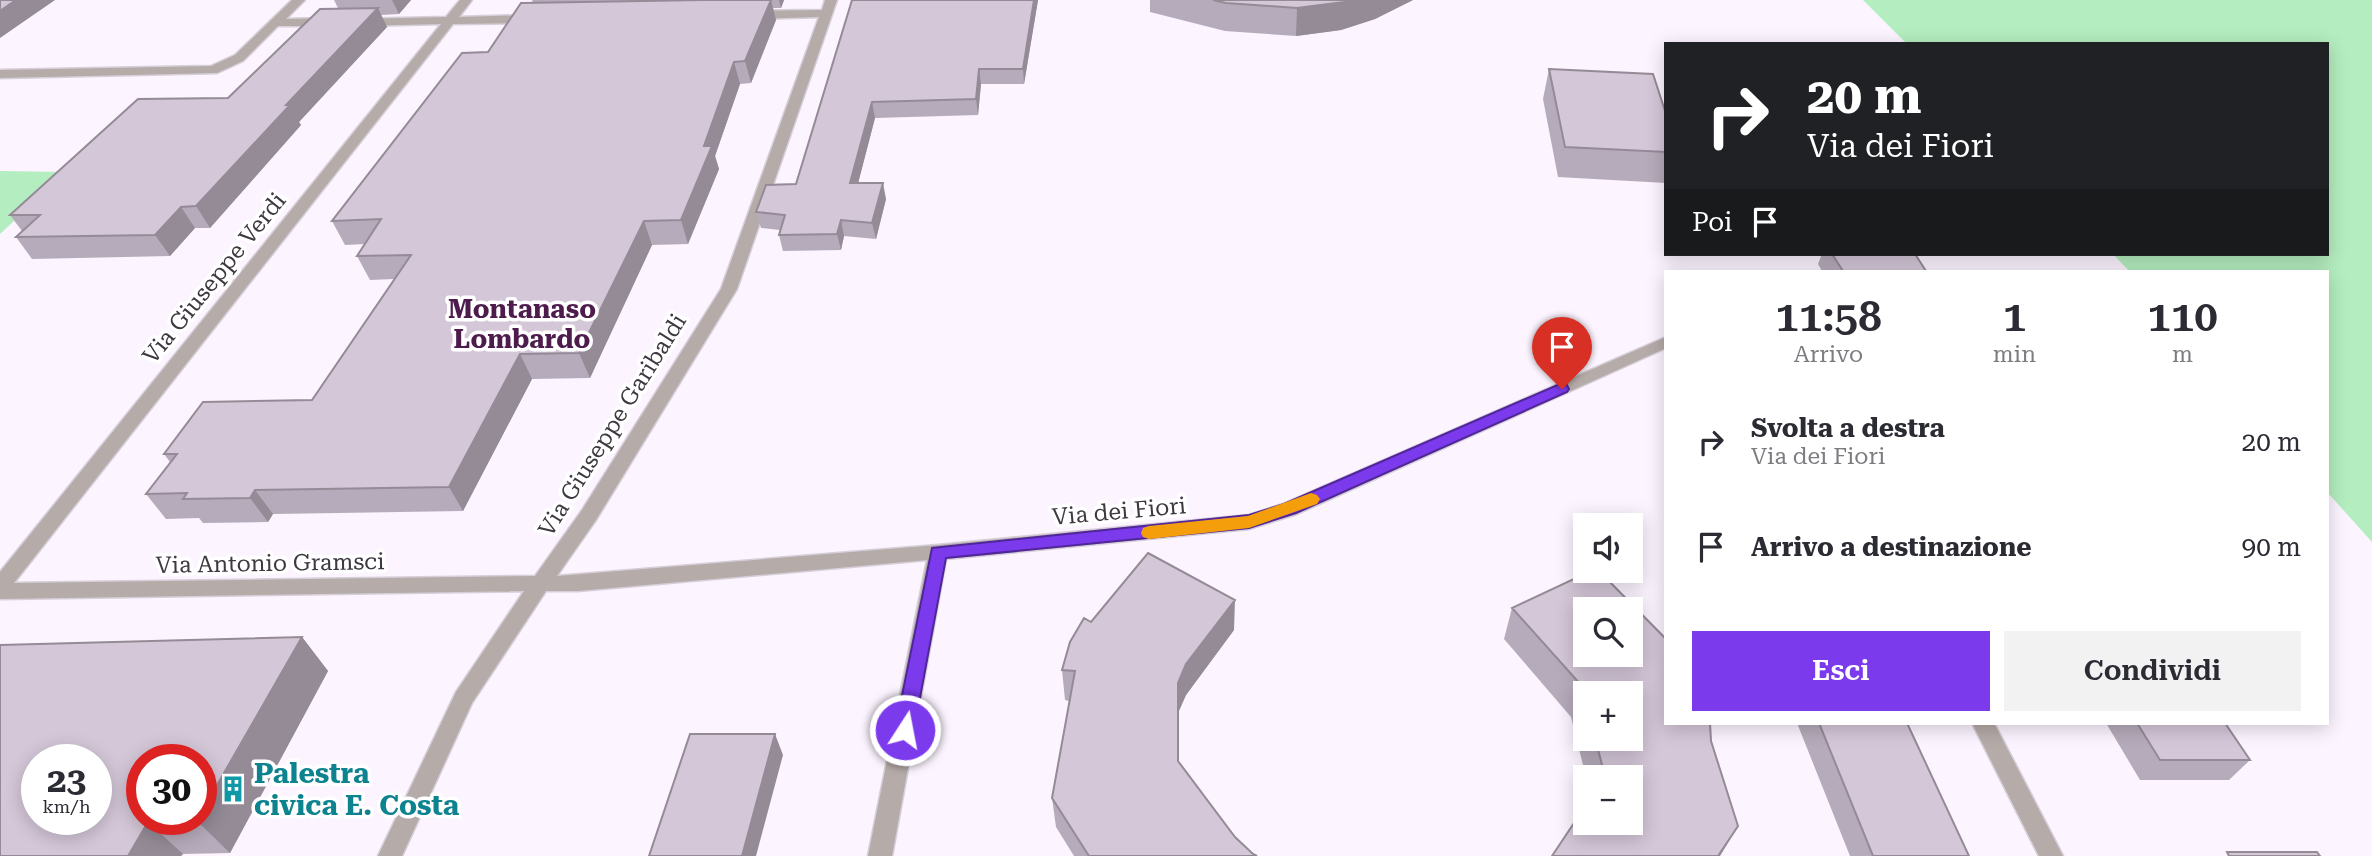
<!DOCTYPE html>
<html lang="it">
<head>
<meta charset="utf-8">
<style>
	:root { --surface:#fff; --page:#f2f2f3; --text:#2b2b33; --muted:#7c7c81; --accent:#7c3aed }
	body { margin:0; font-family:"Roboto Serif",serif; background:var(--page); color:var(--text); height:100vh; display:flex; flex-direction:column; font-size:26px; white-space:nowrap }
	* { box-sizing:border-box; margin:0 }
	p { font-size:23px; color:var(--muted) }
	.icon { flex:none; width:38px; height:38px; fill:none; stroke:currentColor; stroke-width:2; stroke-linecap:round; stroke-linejoin:round }
	.map { position:relative; flex:1; overflow:hidden }
	.drawer { position:absolute; left:1664px; top:270px; width:665px; height:455px; display:flex; flex-direction:column; background:var(--surface); border-radius:0px; box-shadow:0 4px 18px #0003 }
	.drawer>* { flex:none }
	.banner { position:absolute; left:1664px; top:42px; width:665px; height:214px; border-radius:0px; box-shadow:0 4px 18px #0003; background:#202124; color:#fff; overflow:hidden }
	.tools { position:absolute; left:1573px; top:513px; display:grid; gap:14px }
	.tools a { display:grid; place-items:center; width:70px; height:70px; border-radius:0px; background:var(--surface); box-shadow:0 4px 18px #0003; font-size:35px }
	.speed { position:absolute; left:21px; top:744px; display:flex; gap:14px; font-size:35px; font-weight:700; text-align:center }
	.speed>* { display:grid; place-content:center; width:91px; height:91px; border-radius:50%; background:var(--surface); box-shadow:0 4px 18px #0003; line-height:1 }
	.speed small { font-size:18px; font-weight:400 }
	.speed .limit { border:10px solid #d22; background:#fff; color:#111 }
	.pin { position:absolute; display:grid; place-items:center; width:60px; height:60px; color:#fff; margin:-72px -30px; border-radius:50% 50% 50% 0; rotate:-45deg; box-shadow:0 0 7px #0007 }
	.pin .icon { rotate:45deg }
	.me { position:absolute; width:77px; margin:-38px; rotate:11deg; stroke-linejoin:round; filter:drop-shadow(0 0 5px #0008) }
	.turn { display:flex; align-items:center; gap:24px; height:147px; padding:0 28px; font-size:32px }
	.turn .icon { width:91px; height:91px; stroke-width:2.5 }
	.turn b { display:block; font-size:49px; line-height:60px }
	.then { display:flex; align-items:center; height:66px; padding:0 28px; background:#0003; gap:14px; font-size:26px }
	.eta { display:flex; justify-content:space-evenly; align-items:center; height:119px; text-align:center }
	.eta b { font-size:42px; font-weight:600; line-height:49px }
	.action { display:flex; gap:14px; margin-top:auto; padding:14px 28px }
	.action a { flex:1; height:80px; border-radius:0px; background:var(--accent); color:#fff; font-size:28px; font-weight:600; line-height:80px; text-align:center }
	.action a+a { background:var(--page); color:var(--text) }
	ul { padding:0; list-style:none }
	li { display:flex; align-items:center; gap:21px; height:105px; padding:0 28px }
	li div { flex:1 }
	li b { display:block; font-size:26px }
	li em { font-style:normal }
	.map>svg:first-child { display:block }
	.green { fill:#b4edbf }
	.lines { fill:none; stroke-linecap:round; stroke-linejoin:round }
	.minor-casing { stroke:#d6cfd9; stroke-width:3 }
	.minor { fill:#b5aba8; fill-rule:evenodd }
	.wall { fill:#b6abba; fill-rule:evenodd }
	.shaded-wall { fill:#948b97 }
	.building { fill:#d4c7d8; stroke:#948b97; stroke-width:2; fill-rule:evenodd }
	.route { fill:#7c3aed; stroke:#51269a; stroke-width:2 }
	.slow { fill:#f59e0b }
	.labels { text-anchor:middle; stroke-width:7; stroke-linejoin:round; paint-order:stroke }
	.street-label { font-size:23px; fill:#3e3940; stroke:#fff }
	.quarter-label { font-size:26px; font-weight:bold; fill:#4d1c4c; stroke:#fff }
	.near-culture-label { font-size:28px; font-weight:bold; fill:#0d838f; stroke:#fff; text-anchor:start }
</style>
</head>
<body>
<div class="map">
<svg width="2372" height="856" viewBox="0 0 2372 856">
	<rect width="100%" height="100%" fill="#fcf4ff"/>
	<path class="green" d="M1863,0H2372V542L2328,493V271H2129L2113,254H2328V44H1907Z
		M0,171L67,172L0,234Z"/>
	<g class="lines">
		<g class="minor-casing">
			<path id="minor" d="M292,0H305L286,19L329,18L335,22L329,26H278L243,61L217,73L0,78V70L211,66L235,55Z
				M460,0H472L459,17L532,15L538,19L532,23L453,24L14,583L535,576L582,510L721,289L819,17L752,19L746,15L752,11L822,10L825,0H837L737,289L596,520L557,576L938,545L1249,515L1283,504L1666,337V348L1297,514L1249,529L946,559L892,856H868L927,560L578,591H546L472,703L402,856H378L456,692L524,591L0,599V572L441,24L360,26L356,25V19L446,17Z
				M1972,723H1994L2063,856H2039Z"/>
		</g>
		<use href="#minor" class="minor"/>
	</g>
	<path class="wall" d="M334,0H411L399,14L381,15L387,27L299,122L301,125L210,228H195L170,256L32,259L16,237L22,231L10,215L228,98L338,8Z
		M532,0H784L781,8H773L776,20L751,83L740,84L715,156L719,169L688,244L652,245L590,378L532,379L463,511L273,514L268,522L203,523L199,518L166,519L146,494L170,462L164,454L312,400L394,279L370,280L357,256L365,244L345,245L332,221L533,3Z
		M852,0H1038L1024,84H981L978,115L875,118L858,183L886,199L876,239L844,236L841,250L783,251L779,235L780,230L761,228L756,212L796,184Z
		M1150,0H1413L1375,19L1341,30L1296,36L1225,31L1150,12Z
		M1549,69L1666,152V183L1558,177L1543,99Z
		M1822,254H1915L1926,271H1822L1818,264Z
		M1512,608L1666,723L1631,777H1586L1571,717L1504,639ZM1586,693L1631,738H1586Z
		M1234,630L1186,695L1178,713V761L1235,837L1253,854L1257,856H1074L1056,827L1052,798L1069,701L1065,700L1062,670Z
		M302,637L328,671L230,853L183,854L181,856H0Z
		M1797,723H1907L1969,856H1850Z
		M2106,723H2225L2250,760L2229,780H2140Z"/>
	<path class="shaded-wall" d="M16,0H55L0,38V11Z
		M392,0H411L399,14Z
		M771,0L776,20L751,83L745,61Z
		M779,0H784L781,8Z
		M1034,0H1038L1024,84L1023,69Z
		M1351,0H1413L1375,19L1341,30L1296,36L1297,8Z
		M378,8L387,27L299,122L301,125L210,228L196,206L286,105Z
		M734,62L740,84L715,156L719,169L688,244L681,220L704,146Z
		M979,69L981,84L978,115L976,99Z
		M872,102L875,118L854,199L850,183Z
		M883,183L886,199L876,239L872,223Z
		M181,207L195,228L170,256L155,235Z
		M841,220L844,236L841,250L837,234Z
		M644,221L652,245L590,378L579,353Z
		M520,354L532,379L463,511L449,487Z
		M255,490L273,514L268,522L250,498Z
		M1235,600L1234,630L1186,695L1178,713V683L1186,664Z
		M302,637L328,671L230,853L197,821L198,819H201V813Z
		M775,734L783,755L756,856H742Z
		M148,822L183,854L181,856H128Z
		M1738,826L1720,856H1718Z"/>
	<path class="building" d="M0,0H16L0,11Z
		M704,0H771L745,61L734,62L704,146H712L681,220L644,221L579,353L520,354L449,487L255,490L250,498L183,499L187,493L146,494L177,454H164L203,402L312,400L411,255L357,256L381,219L332,221L462,53L488,52L521,3Z
		M852,0H1034L1023,69H979L976,99L872,102L850,183H883L872,223L841,220L837,234L779,235L785,215L756,212L766,185L796,184Z
		M1213,0H1351L1344,2L1297,8L1226,3Z
		M378,8L286,105H290L196,206L181,207L155,235L16,237L40,215H10L138,99L228,98L320,9Z
		M1549,69L1653,74L1666,114V152L1565,147Z
		M1832,254H1915L1926,271H1843Z
		M1148,553L1235,600L1186,664L1178,683V761L1235,837L1253,854L1257,856H1089L1052,798L1075,671L1062,670L1070,642L1084,618L1091,622Z
		M1593,570H1598L1666,639V723H1710L1711,741L1738,826L1718,856H1552L1586,805V822H1631V777H1604L1605,776L1595,738H1631V693H1586V701L1582,686L1512,608ZM1586,609H1631V654H1586Z
		M302,637L201,813V760H142V819H198L197,821L148,822L128,856H0V645ZM37,760H96V819H37Z
		M1819,723H1907L1969,856H1873Z
		M2137,723H2225L2250,760H2160Z
		M690,734H775L742,856H649Z
		M2227,852H2317L2320,856H2229Z"/>
	<path class="route" d="M1562,383L1567,385L1569,389L1567,392L1296,513L1249,528L946,558L914,730L912,736L905,738L898,736L895,730L932,548L1249,515L1284,504Z"/>
	<path class="slow" d="M1311,493L1317,495L1320,499L1317,504L1249,528L1149,539L1143,537L1141,533L1143,528L1149,526L1248,516Z"/>
	<defs>
		<g id="building-bare" transform="scale(2.1)"><path d="M-4-6H4V6H1V3H-1V6H-4ZM-2.5-4.3h1.7v1.8h-1.7ZM.8-4.3h1.7v1.8H.8ZM-2.5-1h1.7V.8h-1.7ZM.8-1h1.7V.8H.8Z" fill="#0f9aa8" stroke="#fff" stroke-width="2.5" paint-order="stroke"/></g>
	</defs>
	<g fill-rule="evenodd">
		<use href="#building-bare" x="233" y="789"/>
	</g>
	<g class="labels">
		<g class="street-label">
			<text transform="translate(214 278) rotate(-51)" y="8">Via Giuseppe Verdi</text>
			<text transform="translate(612 425) rotate(-58)" y="8">Via Giuseppe Garibaldi</text>
			<text transform="translate(1119 511) rotate(-5)" y="8">Via dei Fiori</text>
			<text transform="translate(270 563) rotate(-1)" y="8">Via Antonio Gramsci</text>
		</g>
		<g class="quarter-label">
			<text x="522" y="318">Montanaso<tspan x="522" dy="30">Lombardo</tspan></text>
		</g>
		<g class="near-culture-label">
			<text x="254" y="783">Palestra<tspan x="254" dy="32">civica E. Costa</tspan></text>
		</g>
	</g>
</svg>
<div class="tools">
<a><svg class="icon" aria-label="sound" viewBox="0 0 24 24"><path d="M4 9h4l5-4v14l-5-4H4zM17 9q2 3 0 6"/></svg></a>
<a><svg class="icon" aria-label="search" viewBox="0 0 24 24"><circle cx="10" cy="10" r="6"/><path d="M15 15l6 6"/></svg></a>
<a>+</a>
<a>−</a>
</div>
<div class="speed"><div>23<small>km/h</small></div><div class="limit">30</div></div>
<div class="pin" style="left:1562px;top:389px;background:#d93025"><svg class="icon" aria-label="arrive" viewBox="0 0 24 24"><path d="M6 21V4h12l-3 4 3 4H6"/></svg></div>
<svg class="me" style="left:905px;top:730px" viewBox="-20 -20 40 40"><circle r="17" fill="#7c3aed" stroke="#fff" stroke-width="3"/><path d="M0-11L8 9 0 5-8 9z" fill="#fff"/></svg>
<div class="banner">
<div class="turn"><svg class="icon" aria-label="right" viewBox="0 0 24 24"><path d="M7 20v-9h11M14 6l5 5-5 5"/></svg><div><b>20 m</b>Via dei Fiori</div></div>
<div class="then">Poi<svg class="icon" aria-label="arrive" viewBox="0 0 24 24"><path d="M6 21V4h12l-3 4 3 4H6"/></svg></div>
</div>
<section class="drawer">
<div class="eta">
<div><b>11:58</b><p>Arrivo</p></div>
<div><b>1</b><p>min</p></div>
<div><b>110</b><p>m</p></div>
</div>
<ul>
<li><svg class="icon" aria-label="right" viewBox="0 0 24 24"><path d="M7 20v-9h11M14 6l5 5-5 5"/></svg><div><b>Svolta a destra</b><p>Via dei Fiori</p></div><em>20 m</em></li>
<li><svg class="icon" aria-label="arrive" viewBox="0 0 24 24"><path d="M6 21V4h12l-3 4 3 4H6"/></svg><div><b>Arrivo a destinazione</b></div><em>90 m</em></li>
</ul>
<div class="action"><a>Esci</a><a>Condividi</a></div>
</section>
</div>
</body>
</html>
